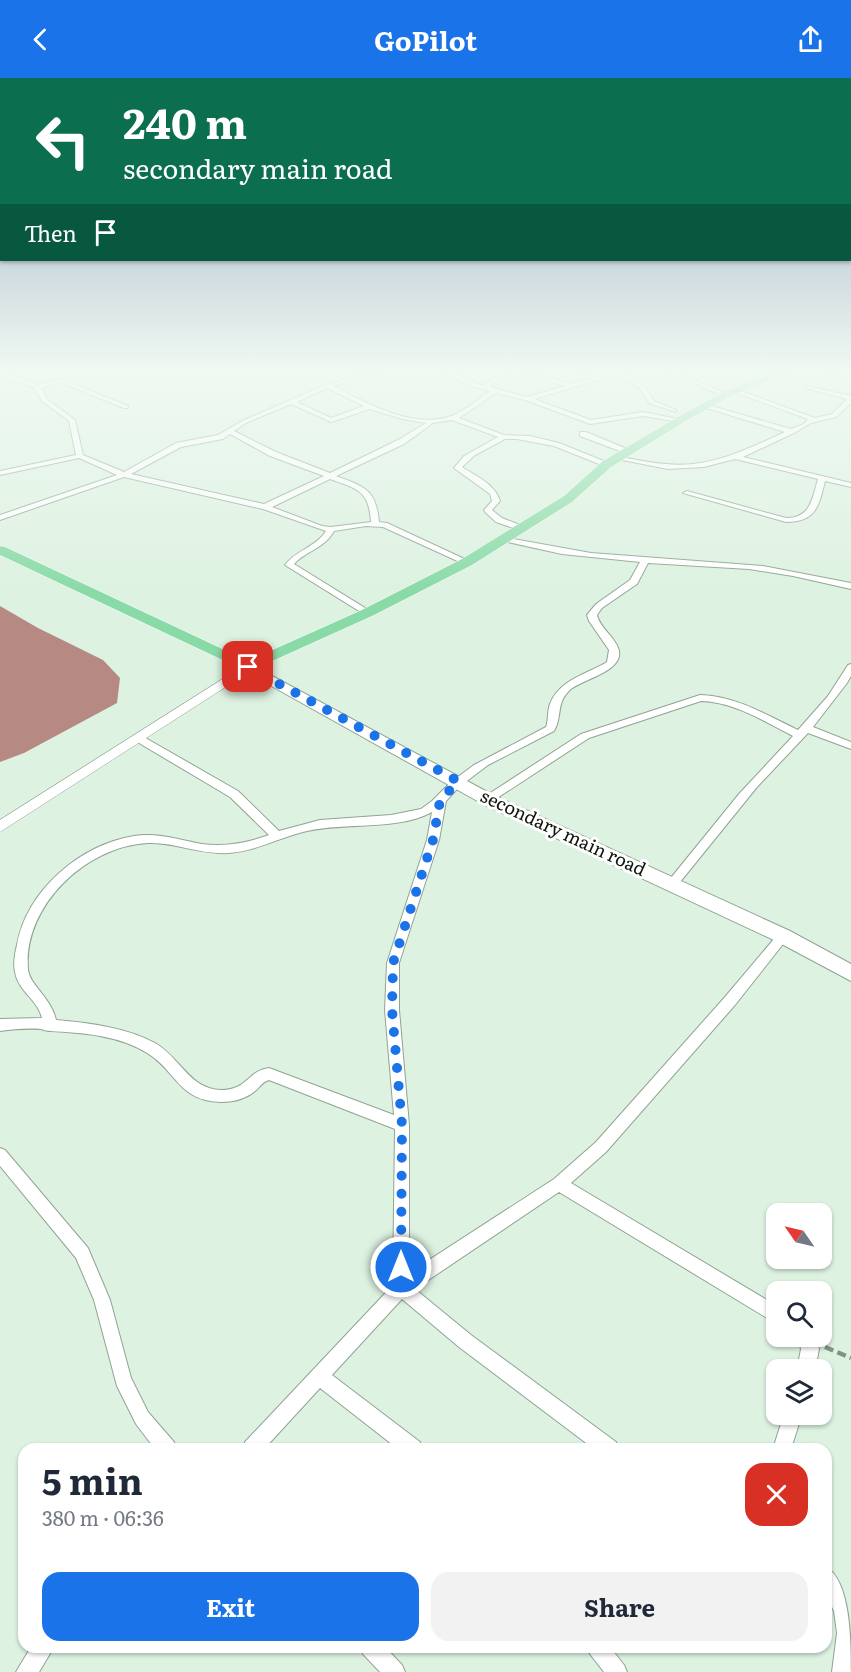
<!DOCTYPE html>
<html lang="en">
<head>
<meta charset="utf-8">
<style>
	:root { --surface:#fff; --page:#f2f2f3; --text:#1f2937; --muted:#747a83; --accent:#1a73e8 }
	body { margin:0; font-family:Literata,serif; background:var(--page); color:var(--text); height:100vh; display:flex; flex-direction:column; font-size:22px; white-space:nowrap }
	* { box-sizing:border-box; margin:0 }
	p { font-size:20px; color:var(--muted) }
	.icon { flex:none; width:33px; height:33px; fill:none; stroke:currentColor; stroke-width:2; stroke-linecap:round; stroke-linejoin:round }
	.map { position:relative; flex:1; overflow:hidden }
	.side { position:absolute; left:18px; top:1365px; width:814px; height:210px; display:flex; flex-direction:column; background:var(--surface); border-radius:18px; box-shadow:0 2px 4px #0004 }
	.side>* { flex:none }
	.hud { position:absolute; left:0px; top:0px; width:852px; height:183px; box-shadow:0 2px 4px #0004; background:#0b6e4f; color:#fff; overflow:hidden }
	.needle { width:39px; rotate:304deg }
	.tools { position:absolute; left:766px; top:1125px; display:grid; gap:12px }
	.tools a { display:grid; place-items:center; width:66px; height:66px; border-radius:12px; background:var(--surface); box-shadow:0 2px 4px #0004; font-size:30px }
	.pin { position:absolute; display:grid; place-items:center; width:51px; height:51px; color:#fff; margin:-26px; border-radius:12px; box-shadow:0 3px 9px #0006 }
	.me { position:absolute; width:66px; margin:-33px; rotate:0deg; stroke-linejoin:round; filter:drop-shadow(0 0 4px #0008) }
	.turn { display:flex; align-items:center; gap:21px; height:126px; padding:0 24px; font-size:27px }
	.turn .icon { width:78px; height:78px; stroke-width:2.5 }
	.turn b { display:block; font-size:42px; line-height:51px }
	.then { display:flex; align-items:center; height:57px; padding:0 24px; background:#0003; gap:12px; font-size:22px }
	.round { display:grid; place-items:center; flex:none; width:63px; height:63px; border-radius:18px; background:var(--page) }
	.summary { display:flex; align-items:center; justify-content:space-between; height:102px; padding:0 24px }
	h1 { font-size:36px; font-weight:700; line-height:45px }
	.button { display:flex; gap:12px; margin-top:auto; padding:12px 24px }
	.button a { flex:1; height:69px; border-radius:18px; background:var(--accent); color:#fff; font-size:24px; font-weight:700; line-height:69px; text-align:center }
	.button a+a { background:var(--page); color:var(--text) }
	header { display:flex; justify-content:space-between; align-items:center; height:78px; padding:0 24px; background:var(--accent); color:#fff; font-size:27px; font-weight:700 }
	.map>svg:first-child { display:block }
	.water { fill:#b68982 }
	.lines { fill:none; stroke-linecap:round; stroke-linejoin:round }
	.minor-casing { stroke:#90a394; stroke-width:2 }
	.tertiary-casing { stroke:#90a394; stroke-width:1 }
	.secondary-casing { stroke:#90a394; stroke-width:2 }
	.primary-casing { stroke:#fff; stroke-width:1 }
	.path { stroke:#839286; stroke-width:4.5; stroke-dasharray:9 4.5; stroke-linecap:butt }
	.minor { fill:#fff; fill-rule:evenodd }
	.tertiary { fill:#fff; fill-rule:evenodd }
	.secondary { fill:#fff; fill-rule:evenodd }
	.primary { fill:#89daa7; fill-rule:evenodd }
	.route { stroke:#1a73e8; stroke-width:10; stroke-dasharray:0 18 }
	.labels { text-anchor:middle; stroke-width:6; stroke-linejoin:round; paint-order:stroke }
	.street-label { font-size:18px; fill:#0e150f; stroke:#fff }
</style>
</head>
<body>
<header><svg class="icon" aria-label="back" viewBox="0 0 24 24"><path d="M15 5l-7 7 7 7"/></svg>GoPilot<svg class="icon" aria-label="share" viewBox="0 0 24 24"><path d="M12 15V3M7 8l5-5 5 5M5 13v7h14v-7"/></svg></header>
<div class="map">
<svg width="851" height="1594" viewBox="0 0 851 1594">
	<rect width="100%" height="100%" fill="#ddf2e1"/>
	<path class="water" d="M0,528L38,550L103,582L120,600L117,625L24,675L0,684Z"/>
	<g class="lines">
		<g class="minor-casing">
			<path id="minor" d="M381,292H390L333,308C367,325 415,353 454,337C467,331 478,321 490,313L468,307L435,292H443L484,308L504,292H511L490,309L527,319L565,308L525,296V294L571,306L598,298L575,292L606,296L619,292H628L621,295L644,308L654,323L676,332V334L649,325L640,310L615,297L534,321L591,342L643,334L683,342L680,344L643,338L590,346L525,322L496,315L459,340L504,357L530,358L559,365L611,386L604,388L554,368L517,361H505L475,377L462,389C476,398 495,406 500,423L492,432L502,440L525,449V453H522L496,444L485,434L484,432L492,423L490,416L454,390L464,378L498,359L452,342L433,345L404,366L336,398C365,409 376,411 379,444L387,445L471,484L464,486L383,449L366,448L334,453C325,470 306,473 294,486L370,533L372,535L367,538L285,487C296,472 316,469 326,453L263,431L124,399L0,442V437L117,397L79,380L0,397V393L76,377L69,343L43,324L34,310L0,297V293L37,307L61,301L128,328V330H124L59,304L41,310L48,322L75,342L83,377L124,394L176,365L218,357L242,343L325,307ZM327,310L364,328L331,340L297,324ZM291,326L331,344L370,331L402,341L426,345L398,362L330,395L276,374L234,353L246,345ZM230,356L270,378L324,398L264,426L131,396L181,369L223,361ZM330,401C357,411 369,412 371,444L331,449L322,448L272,429Z
				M664,292H672L728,317L723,318Z
				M822,292H832L851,296V300Z
				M806,308L851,318V325L836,339L811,345L794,355L743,379L851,405V409L825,403C819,428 816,444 786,444L683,415L687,413L786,440C811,440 812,421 818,401L735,381L704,389L668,391L612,380L616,378C633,381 649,385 666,386C709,391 747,371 785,354L703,329L702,328L705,326L791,351L804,346L808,341L734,314V312H738L815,340L832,336L847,321L806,310Z
				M580,354H586L632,373L625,375L580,358Z
				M503,459L591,475L763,488L851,505V511L793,498L749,491L648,485L637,506L602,530L597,537C600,551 616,559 619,573C623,593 584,601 571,611C555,625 563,638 554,653L488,687L459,709L446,723L439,762L399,885V932L409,1047V1195L554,1101L596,1064L725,919L779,855H787L789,858L787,861L735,927L606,1074L571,1105L777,1228V1246L559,1114L415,1211L471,1257L616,1364L618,1371H594L459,1269L402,1221L332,1297L420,1364L422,1371H398L320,1310L264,1371H243L245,1364L393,1207L395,1051L269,1002C262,1004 260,1009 255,1013C246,1021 232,1024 221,1024C178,1023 177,993 147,975C119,957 82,955 50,953C47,953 44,952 41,951C27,950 14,951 0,953V941L42,940C38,922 18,913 15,894C13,885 15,875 17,867C27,812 80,767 134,758C157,754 180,762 202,766C226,769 247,765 269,757L230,719L134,662L133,660L134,658H142L238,713L279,753L320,742L391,737L421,731L432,723L451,704L474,687L546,649C549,641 547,633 550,626C559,602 587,596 607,584L609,572L589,543L587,537L596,526L630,502L640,484L562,476L503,463ZM432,734L427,762L387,885L385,932L394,1037L269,990C247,993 248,1012 221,1012C189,1011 180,979 155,965C125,949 89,945 56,942C51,919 29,907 28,891C23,828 86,768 148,765C175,764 201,777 229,775C257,773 280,759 307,753C346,744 397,753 432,734Z
				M851,586V598L847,605L813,649L851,664V671L808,655L757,709L676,809H668L666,806L739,716L793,658C764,643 734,624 701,623L589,660L491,724L487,725L481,721L581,656L700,617C736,618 767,637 798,652L828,618L848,587Z
				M0,1070L5,1072L88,1170L110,1222L131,1300L148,1334L174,1364L176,1371H155L136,1346L117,1308L94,1222L76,1180L0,1088Z
				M798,1258H815L819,1271L815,1292H797L801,1271Z
				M784,1336H802L791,1371H773Z
				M826,1489C851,1503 851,1565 851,1594H832L837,1555L834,1533L826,1517Z
				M31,1569H54L39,1594H16Z
				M360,1569H385L402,1587L405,1594H380L363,1576Z
				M587,1569H610L624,1587L627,1594H604L590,1576Z"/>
		</g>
		<g class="tertiary-casing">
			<path id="tertiary" d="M248,585L252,586V592L0,754V742Z"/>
		</g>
		<g class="secondary-casing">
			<path id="secondary" d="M248,585L493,717L790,853L851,886V903L776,863L481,725L243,592L241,589L243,586Z"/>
		</g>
		<g class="primary-casing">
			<path id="primary" d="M780,292H794L729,319L684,344L611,389L572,424L472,487L372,538L248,594L0,477V468L5,469L248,583L362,532L462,481L564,418L603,383L676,340L721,315Z"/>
		</g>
		<path class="path" d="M825,1269L851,1280"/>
		<use href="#minor" class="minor"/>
		<use href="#tertiary" class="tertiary"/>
		<use href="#secondary" class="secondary"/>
		<use href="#primary" class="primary"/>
	</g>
	<linearGradient id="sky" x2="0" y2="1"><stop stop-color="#94a3bf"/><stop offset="0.57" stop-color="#f0f9f2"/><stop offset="1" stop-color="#f0f9f2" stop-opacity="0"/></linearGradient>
	<rect width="851" height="515" fill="url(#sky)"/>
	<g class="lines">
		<path class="route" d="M248,589L458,703L440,723L433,762L393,885L392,932L402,1047L401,1189"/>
	</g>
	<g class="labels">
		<g class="street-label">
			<text transform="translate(563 755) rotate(25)" y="6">secondary main road</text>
		</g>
	</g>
</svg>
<div class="tools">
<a><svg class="needle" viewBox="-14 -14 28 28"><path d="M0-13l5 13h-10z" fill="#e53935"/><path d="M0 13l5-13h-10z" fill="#747a83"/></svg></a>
<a><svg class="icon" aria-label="search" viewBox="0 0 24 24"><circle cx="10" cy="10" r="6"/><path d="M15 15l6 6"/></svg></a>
<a><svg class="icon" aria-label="layers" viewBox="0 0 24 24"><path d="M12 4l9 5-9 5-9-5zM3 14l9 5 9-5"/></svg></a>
</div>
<div class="pin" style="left:248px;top:589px;background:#d93025"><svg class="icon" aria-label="arrive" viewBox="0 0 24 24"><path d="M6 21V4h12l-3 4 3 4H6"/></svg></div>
<svg class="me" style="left:401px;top:1189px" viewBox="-20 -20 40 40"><circle r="17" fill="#1a73e8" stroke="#fff" stroke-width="3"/><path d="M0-11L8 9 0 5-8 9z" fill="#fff"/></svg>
<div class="hud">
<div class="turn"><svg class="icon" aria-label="left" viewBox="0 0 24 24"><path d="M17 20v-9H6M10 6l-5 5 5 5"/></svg><div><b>240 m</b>secondary main road</div></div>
<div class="then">Then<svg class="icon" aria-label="arrive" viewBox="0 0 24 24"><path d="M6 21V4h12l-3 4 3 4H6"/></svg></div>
</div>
<section class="side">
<div class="summary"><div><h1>5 min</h1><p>380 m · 06:36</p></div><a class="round" style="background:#d93025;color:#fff"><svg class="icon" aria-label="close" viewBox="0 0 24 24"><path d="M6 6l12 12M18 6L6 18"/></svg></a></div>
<div class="button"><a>Exit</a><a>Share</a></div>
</section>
</div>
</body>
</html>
